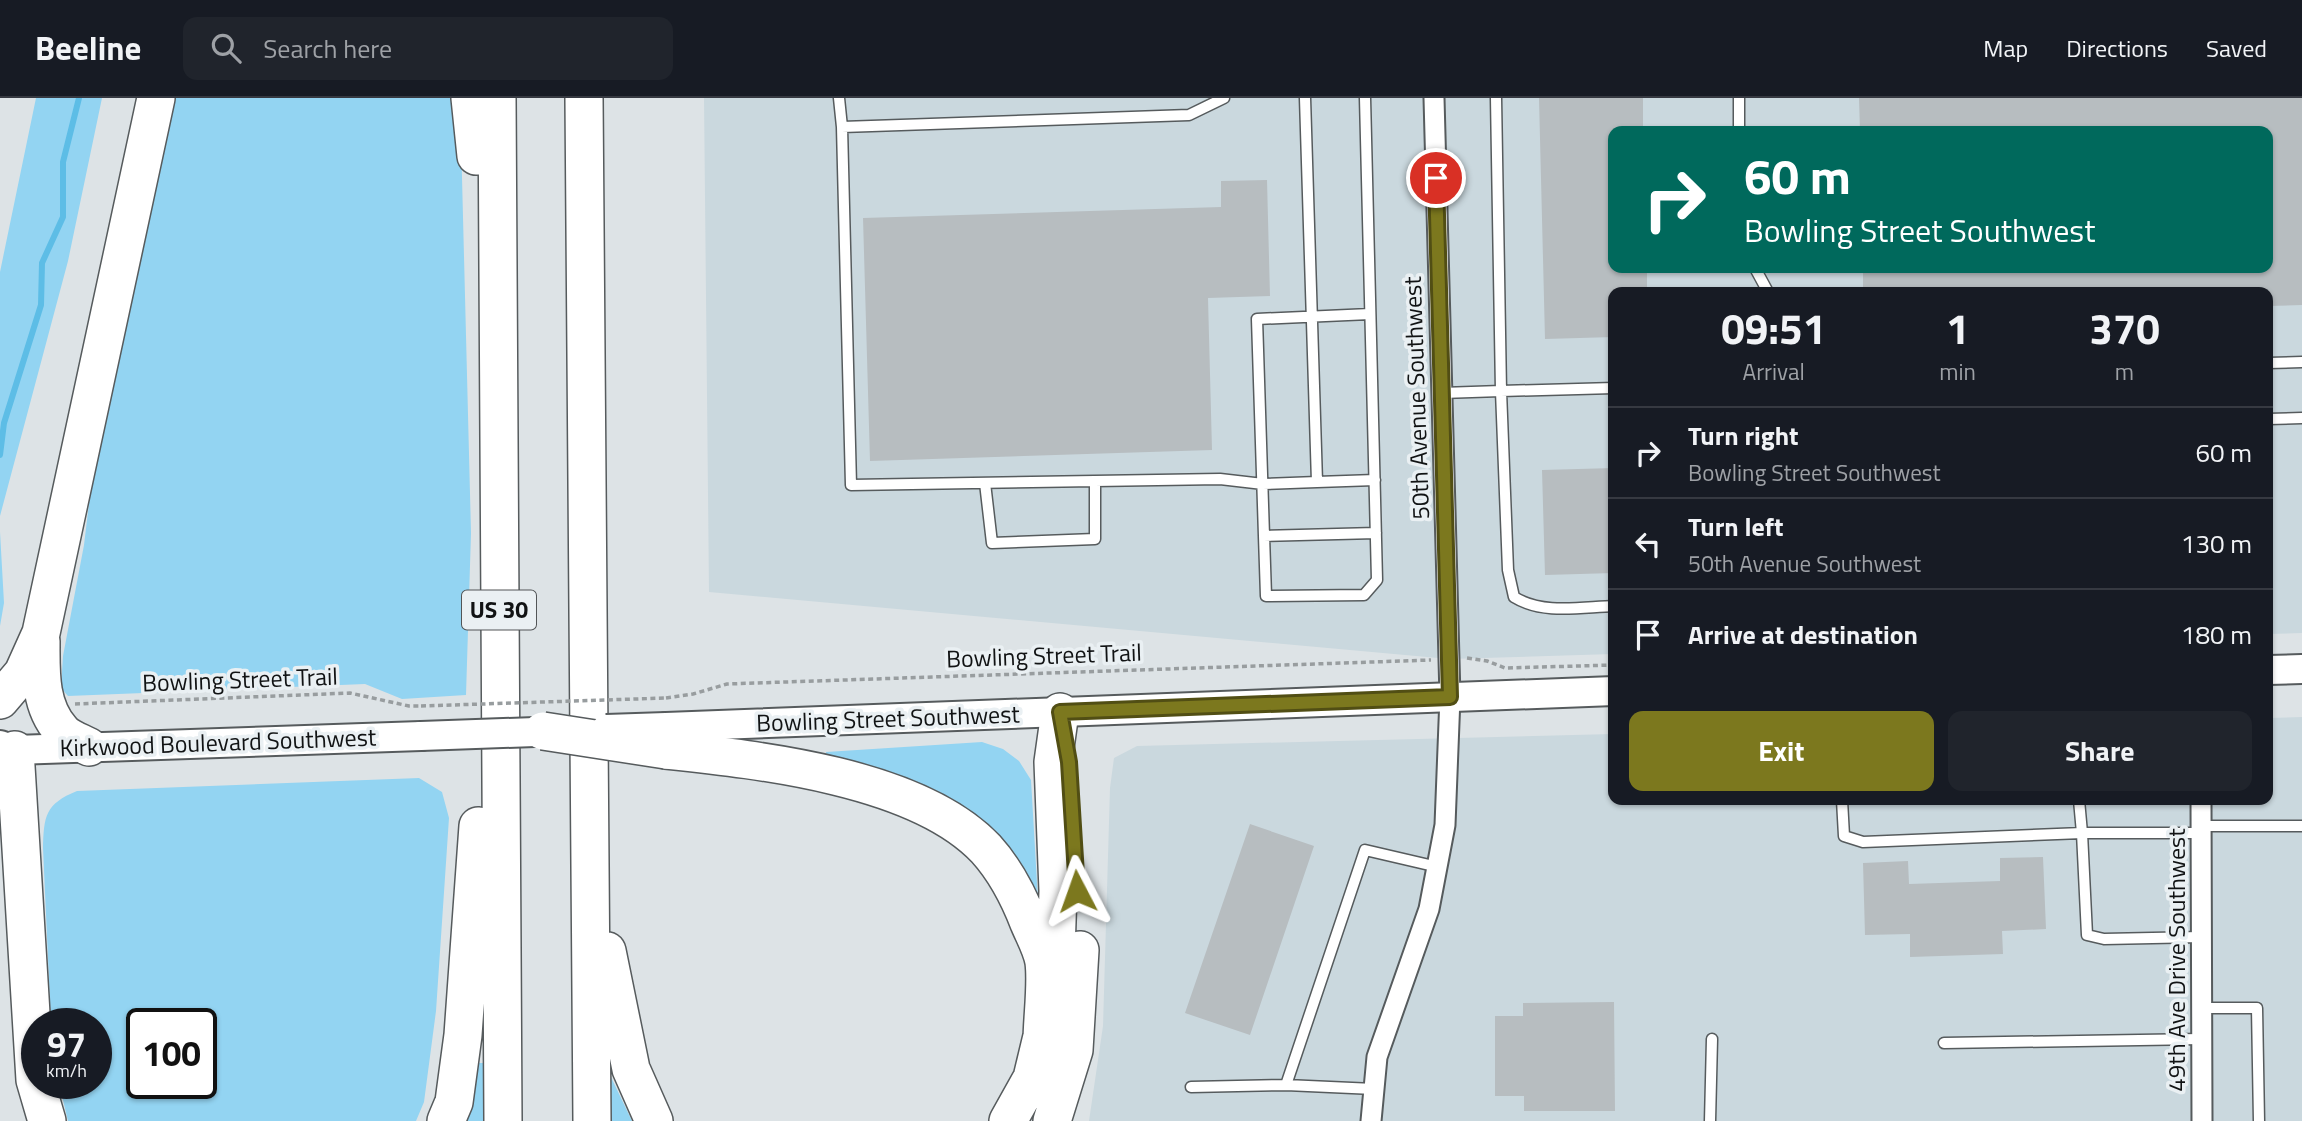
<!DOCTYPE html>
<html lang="en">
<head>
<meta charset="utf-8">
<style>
	:root { --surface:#171b24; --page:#20242c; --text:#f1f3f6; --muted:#9ea1a6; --line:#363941; --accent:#7c781e }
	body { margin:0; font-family:"Titillium Web",sans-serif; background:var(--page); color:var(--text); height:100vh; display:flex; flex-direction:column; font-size:26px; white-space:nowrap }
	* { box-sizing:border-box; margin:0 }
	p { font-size:23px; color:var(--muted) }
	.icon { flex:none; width:38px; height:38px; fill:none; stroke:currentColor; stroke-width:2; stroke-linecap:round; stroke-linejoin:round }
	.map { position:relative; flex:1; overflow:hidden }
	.drawer { position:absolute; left:1608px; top:189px; width:665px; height:518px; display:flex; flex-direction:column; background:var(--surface); border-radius:14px; box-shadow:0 2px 5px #0004 }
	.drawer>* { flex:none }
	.top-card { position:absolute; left:1608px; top:28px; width:665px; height:147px; border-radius:14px; box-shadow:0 2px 5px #0004; background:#00695c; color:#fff; overflow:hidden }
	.speed { position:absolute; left:21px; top:910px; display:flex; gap:14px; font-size:35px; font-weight:700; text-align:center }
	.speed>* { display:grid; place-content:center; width:91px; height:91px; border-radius:50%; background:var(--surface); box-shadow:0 2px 5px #0004; line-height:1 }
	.speed small { font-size:18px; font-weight:400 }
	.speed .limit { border:4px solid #111; border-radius:10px; background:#fff; color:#111 }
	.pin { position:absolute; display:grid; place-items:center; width:60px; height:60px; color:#fff; margin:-30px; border:4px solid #fff; border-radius:50%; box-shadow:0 2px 7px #0007 }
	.me { position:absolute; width:77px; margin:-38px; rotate:356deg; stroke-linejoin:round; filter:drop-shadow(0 0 5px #0008) }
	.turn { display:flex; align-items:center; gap:24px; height:147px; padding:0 21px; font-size:32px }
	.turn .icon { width:91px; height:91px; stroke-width:2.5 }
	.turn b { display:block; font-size:49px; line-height:60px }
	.eta { display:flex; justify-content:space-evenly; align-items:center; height:119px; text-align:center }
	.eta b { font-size:42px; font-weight:700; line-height:49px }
	.action { display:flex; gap:14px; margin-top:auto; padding:14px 21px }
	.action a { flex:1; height:80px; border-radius:14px; background:var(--accent); color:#fff; font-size:28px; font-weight:700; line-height:80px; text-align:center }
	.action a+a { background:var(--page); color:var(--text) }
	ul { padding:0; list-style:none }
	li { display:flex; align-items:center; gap:21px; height:91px; padding:0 21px; border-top:2px solid var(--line) }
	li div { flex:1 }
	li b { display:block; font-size:26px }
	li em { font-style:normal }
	header { display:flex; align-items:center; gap:42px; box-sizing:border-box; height:98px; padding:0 35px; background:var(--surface); border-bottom:2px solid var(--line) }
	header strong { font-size:33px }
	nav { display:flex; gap:38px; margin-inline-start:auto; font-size:24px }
	.search { width:490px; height:63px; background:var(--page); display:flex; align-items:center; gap:18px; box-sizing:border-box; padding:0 24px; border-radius:14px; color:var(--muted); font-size:26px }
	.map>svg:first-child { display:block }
	.built { fill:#cad8de; fill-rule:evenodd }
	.green { fill:#93d4f2; fill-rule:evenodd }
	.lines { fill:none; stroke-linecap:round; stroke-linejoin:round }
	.stream { stroke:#5dbde6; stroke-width:6 }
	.building { fill:#b7bdc0 }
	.service-casing { stroke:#565b5d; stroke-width:13 }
	.minor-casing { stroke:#565b5d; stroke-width:23 }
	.secondary-casing { stroke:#565b5d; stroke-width:32 }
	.motorway-casing { stroke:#565b5d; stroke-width:40 }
	.path { stroke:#989d9f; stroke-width:3.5; stroke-dasharray:5 3.5; stroke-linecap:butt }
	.service { stroke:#fff; stroke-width:10 }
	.minor { stroke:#fff; stroke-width:19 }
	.secondary { stroke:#fff; stroke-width:28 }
	.motorway { stroke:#fff; stroke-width:37 }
	.secondary-bridge-casing { stroke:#565b5d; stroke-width:32; stroke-linecap:butt }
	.motorway-bridge-casing { stroke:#565b5d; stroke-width:40; stroke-linecap:butt }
	.path-bridge { stroke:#989d9f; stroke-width:3.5; stroke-dasharray:5 3.5; stroke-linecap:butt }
	.secondary-bridge { stroke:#fff; stroke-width:28 }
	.motorway-bridge { stroke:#fff; stroke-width:37 }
	.route-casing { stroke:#514e14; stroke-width:18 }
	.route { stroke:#7c781e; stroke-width:12 }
	.labels { text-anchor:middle; stroke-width:7; stroke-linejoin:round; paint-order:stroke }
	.shield { fill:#eaf0f3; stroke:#525557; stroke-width:2 }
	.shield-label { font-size:23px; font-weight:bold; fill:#111314 }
	.street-label { font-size:24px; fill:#111314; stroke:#eaf0f3 }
</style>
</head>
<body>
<header>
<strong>Beeline</strong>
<div class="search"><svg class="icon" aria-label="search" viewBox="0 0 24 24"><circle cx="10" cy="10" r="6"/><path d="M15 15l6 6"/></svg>Search here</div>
<nav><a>Map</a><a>Directions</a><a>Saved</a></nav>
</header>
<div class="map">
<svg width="2302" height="1023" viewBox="0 0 2302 1023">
	<rect width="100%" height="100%" fill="#dde3e6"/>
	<path class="built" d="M704,0H2302V535L2268,536V194H1614L1613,556L1449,561L709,494ZM1614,33H2268V170H1614Z
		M2302,619V1023H1089L1103,928L1110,690L1114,660L1137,648L1613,636L1614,702H2268V620Z"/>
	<path class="green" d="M36,0H102L68,163L0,418V174Z
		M172,0H460L471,435L466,597L402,601L365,586L68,598L61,590L63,558L84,447L94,364Z
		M0,434L4,505L0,528Z
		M982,644L1003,651L1019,663L1031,682L1038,802C1020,777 1002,746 980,724C941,683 880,672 827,662L826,654Z
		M419,680L442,694L449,720L436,913L424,1004L416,1023H68L59,985H96V926H51L43,750C44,718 45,706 77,693ZM142,926H201V985H142Z
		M477,965H483V1023H465Z
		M609,975L632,1023H609Z"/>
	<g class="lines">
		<path class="stream" d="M0,357L4,325L41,207L42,165L63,119V64L79,0"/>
	</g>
	<path class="building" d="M1539,0H1643V33H1614V170H1647V194H1614V239L1545,241Z
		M1859,0H2302V207L2268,208V194H1863V170H2268V33H1860Z
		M1267,82L1270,198L1208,200L1212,352L870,363L863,120L1221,109V83Z
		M1614,370V475L1545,477L1542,372Z
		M1250,726L1314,748L1250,937L1185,915Z
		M2043,759L2046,831L2002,833L2003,856L1910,859V836L1865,837L1863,765L1908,763L1909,786L2000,783V760Z
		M1614,904L1615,1013H1524V998H1495V918H1523V905Z"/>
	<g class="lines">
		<g class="service-casing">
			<path id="service" d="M839,0L842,29
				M1224,0L1189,17L842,29L851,387L1220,381L1263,386L1317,384L1305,0
				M1365,0L1377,482L1364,497L1266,498L1264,438L1376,435
				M1496,0L1501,293L1614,290
				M1739,0V33
				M1755,170L1768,194
				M2268,265L2302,264
				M1442,295L1501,293L1508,472L1514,499C1543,517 1581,509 1614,508
				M2268,321L2302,320
				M1317,384L1375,382
				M985,385L992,445L1095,441V383
				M1264,438L1257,221L1370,216
				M1842,702L1844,738L1863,744L2082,735L2079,702
				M2201,728H2302
				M2201,839L2104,841L2087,837L2082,735H2201
				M2202,910H2257L2259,1023
				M1944,945L2201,941
				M1191,989L1286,987
				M1374,991L1286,987L1365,752L1438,769
				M1710,1023L1712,941"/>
		</g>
		<g class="minor-casing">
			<path id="minor" d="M2201,702L2202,1023
				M1371,1023L1377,959L1429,811L1445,727L1450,599L1434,0"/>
		</g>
		<g class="secondary-casing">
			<path id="secondary" d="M2268,572L2302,571
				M666,629L1614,593
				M0,647L15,652L421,638"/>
		</g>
		<g class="motorway-casing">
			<path id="motorway" d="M470,0L476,58
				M497,0L503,1023
				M584,0L592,1023
				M41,543C41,573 39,607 61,632C67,640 80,644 89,649
				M0,602L23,575L41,535L156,0
				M15,652L35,982L47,1023
				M666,652C761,662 918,679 986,751C1005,772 1019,799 1029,825C1034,837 1042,851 1044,864C1047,887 1042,921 1042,944
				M607,853L631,971L654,1023
				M446,1023L454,1004L463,937L478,728
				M1008,1023L1032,980L1055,884L1058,793L1053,664L1060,614
				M1052,1023L1074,952L1080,852"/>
		</g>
		<path class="path" d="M1467,560L1487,563L1505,570L1614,567
			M666,600L693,596L727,586L1431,562
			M75,606L350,595L409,608H421"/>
		<use href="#service" class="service"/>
		<use href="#minor" class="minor"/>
		<use href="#secondary" class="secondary"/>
		<use href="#motorway" class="motorway"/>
		<g class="secondary-bridge-casing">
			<path id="secondary-bridge" d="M606,631L666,629
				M421,638L562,633"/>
		</g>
		<g class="motorway-bridge-casing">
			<path id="motorway-bridge" d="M543,633L666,652"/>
		</g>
		<path class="path-bridge" d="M421,608L666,600"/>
		<use href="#secondary-bridge" class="secondary-bridge"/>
		<use href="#motorway-bridge" class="motorway-bridge"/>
	</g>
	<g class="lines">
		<g class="route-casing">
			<path id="route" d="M1077,793L1069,664L1060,614L1450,599L1436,80"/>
		</g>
		<use href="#route" class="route"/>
	</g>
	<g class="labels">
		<rect class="shield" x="462" y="492.5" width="74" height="39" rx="5"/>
		<g class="shield-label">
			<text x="499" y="520">US 30</text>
		</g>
		<g class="street-label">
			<text transform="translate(1417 300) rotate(-92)" y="8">50th Avenue Southwest</text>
			<text transform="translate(1044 558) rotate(-2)" y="8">Bowling Street Trail</text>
			<text transform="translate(240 582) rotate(-2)" y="8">Bowling Street Trail</text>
			<text transform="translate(888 621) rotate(-2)" y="8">Bowling Street Southwest</text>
			<text transform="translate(218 645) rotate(-2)" y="8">Kirkwood Boulevard Southwest</text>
			<text transform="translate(2177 862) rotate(-90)" y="8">49th Ave Drive Southwest</text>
		</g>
	</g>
</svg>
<div class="speed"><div>97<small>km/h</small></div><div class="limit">100</div></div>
<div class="pin" style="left:1436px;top:80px;background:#d93025"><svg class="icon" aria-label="arrive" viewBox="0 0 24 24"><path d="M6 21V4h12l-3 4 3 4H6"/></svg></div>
<svg class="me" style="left:1077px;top:793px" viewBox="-20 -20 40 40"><path d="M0-17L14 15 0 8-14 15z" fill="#7c781e" stroke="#fff" stroke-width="4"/></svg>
<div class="top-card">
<div class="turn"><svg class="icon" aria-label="right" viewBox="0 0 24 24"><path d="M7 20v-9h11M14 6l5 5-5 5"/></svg><div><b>60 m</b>Bowling Street Southwest</div></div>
</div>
<section class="drawer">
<div class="eta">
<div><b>09:51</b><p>Arrival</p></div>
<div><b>1</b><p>min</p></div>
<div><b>370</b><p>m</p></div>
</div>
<ul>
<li><svg class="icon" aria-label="right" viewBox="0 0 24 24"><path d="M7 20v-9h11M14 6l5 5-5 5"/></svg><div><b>Turn right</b><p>Bowling Street Southwest</p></div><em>60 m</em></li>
<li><svg class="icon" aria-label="left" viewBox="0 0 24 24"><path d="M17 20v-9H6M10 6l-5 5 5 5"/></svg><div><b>Turn left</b><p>50th Avenue Southwest</p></div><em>130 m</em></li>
<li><svg class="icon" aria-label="arrive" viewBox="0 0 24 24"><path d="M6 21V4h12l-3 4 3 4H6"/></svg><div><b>Arrive at destination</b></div><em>180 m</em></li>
</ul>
<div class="action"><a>Exit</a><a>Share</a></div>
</section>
</div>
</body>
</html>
